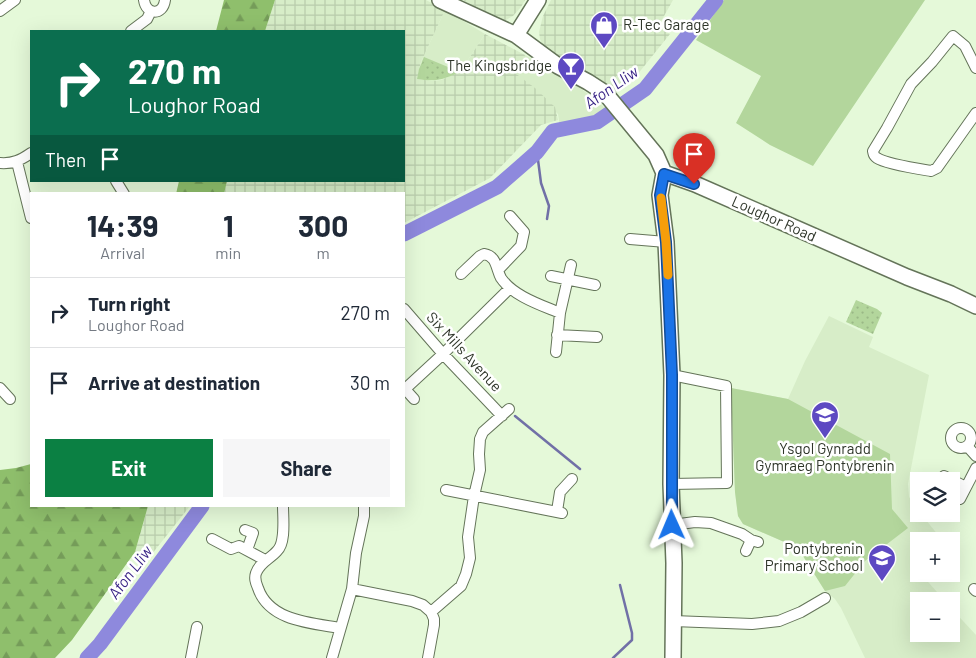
<!DOCTYPE html>
<html lang="en">
<head>
<meta charset="utf-8">
<style>
	:root { --surface:#fff; --page:#f6f6f7; --text:#1f2937; --muted:#747a83; --line:#e0e1e3; --accent:#0b8043 }
	body { margin:0; font-family:Barlow,sans-serif; background:var(--page); color:var(--text); height:100vh; display:flex; flex-direction:column; font-size:19px; white-space:nowrap }
	* { box-sizing:border-box; margin:0 }
	p { font-size:16px; color:var(--muted) }
	.icon { flex:none; width:28px; height:28px; fill:none; stroke:currentColor; stroke-width:2; stroke-linecap:round; stroke-linejoin:round }
	.map { position:relative; flex:1; overflow:hidden }
	.sheet { position:absolute; left:30px; top:192px; width:375px; height:315px; display:flex; flex-direction:column; background:var(--surface); border-radius:0px; box-shadow:0 5px 20px #0002 }
	.sheet>* { flex:none }
	.guide { position:absolute; left:30px; top:30px; width:375px; height:152px; border-radius:0px; box-shadow:0 5px 20px #0002; background:#0b6e4f; color:#fff; overflow:hidden }
	.buttons { position:absolute; left:910px; top:472px; display:grid; gap:10px }
	.buttons a { display:grid; place-items:center; width:50px; height:50px; border-radius:0px; background:var(--surface); box-shadow:0 5px 20px #0002; font-size:25px }
	.pin { position:absolute; display:grid; place-items:center; width:42px; height:42px; color:#fff; margin:-51px -21px; border-radius:50% 50% 50% 0; rotate:-45deg; box-shadow:0 0 5px #0007 }
	.pin .icon { rotate:45deg }
	.me { position:absolute; width:55px; margin:-28px; rotate:359deg; stroke-linejoin:round; filter:drop-shadow(0 0 4px #0008) }
	.turn { display:flex; align-items:center; gap:18px; height:105px; padding:0 15px; font-size:22px }
	.turn .icon { width:65px; height:65px; stroke-width:2.5 }
	.turn b { display:block; font-size:35px; line-height:42px }
	.then { display:flex; align-items:center; height:48px; padding:0 15px; background:#0003; gap:10px; font-size:19px }
	.eta { display:flex; justify-content:space-evenly; align-items:center; height:85px; text-align:center }
	.eta b { font-size:30px; font-weight:700; line-height:35px }
	.action { display:flex; gap:10px; margin-top:auto; padding:10px 15px }
	.action a { flex:1; height:58px; border-radius:0px; background:var(--accent); color:#fff; font-size:20px; font-weight:700; line-height:58px; text-align:center }
	.action a+a { background:var(--page); color:var(--text) }
	ul { padding:0; list-style:none }
	li { display:flex; align-items:center; gap:15px; height:70px; padding:0 15px; border-top:1px solid var(--line) }
	li div { flex:1 }
	li b { display:block; font-size:19px }
	li em { font-style:normal }
	.map>svg:first-child { display:block }
	.built { fill:#d7edc8 }
	.industrial { fill:url(#industrial-grid) }
	.grass { fill:#b3d69c }
	.forest { fill:url(#forest-firs) }
	.park { fill:url(#park-dots) }
	.lines { fill:none; stroke-linecap:round; stroke-linejoin:round }
	.stream { stroke:#7170a7; stroke-width:2.5 }
	.river { stroke:#8e89dd; stroke-width:15 }
	.street-casing { stroke:#647459; stroke-width:12 }
	.secondary-casing { stroke:#647459; stroke-width:18 }
	.street { stroke:#fff; stroke-width:10 }
	.secondary { stroke:#fff; stroke-width:15 }
	.route-casing { stroke:#114b97; stroke-width:12 }
	.route { stroke:#1a73e8; stroke-width:9 }
	.slow { stroke:#f59e0b; stroke-width:9 }
	.labels { text-anchor:middle; stroke-width:5; stroke-linejoin:round; paint-order:stroke }
	.poi-label { font-size:15px; fill:#2e3529; stroke:#fff; text-anchor:end }
	.street-label { font-size:15px; fill:#2e3529; stroke:#fff }
	.water-label { font-size:16px; font-style:italic; fill:#392486; stroke:#fff }
</style>
</head>
<body>
<div class="map">
<svg width="976" height="658" viewBox="0 0 976 658">
	<defs>
		<pattern id="industrial-grid" width="8" height="8" patternUnits="userSpaceOnUse" patternTransform="scale(1.25)"><rect width="8" height="8" fill="#d7edc8"/><path d="M0 4h8M4 0v8" fill="none" stroke="#b9ccac"/></pattern>
		<pattern id="forest-firs" width="22" height="20" patternUnits="userSpaceOnUse" patternTransform="scale(1.25)"><rect width="22" height="20" fill="#8fbf6c"/><path d="M5 1l3.5 6h-7zM16 11l3.5 6h-7z" fill="#759c59"/></pattern>
		<pattern id="park-dots" width="8" height="8" patternUnits="userSpaceOnUse" patternTransform="scale(1.25)"><rect width="8" height="8" fill="#b3d69c"/><path d="M2 2h.1M6 6h.1" fill="none" stroke="#9ab886" stroke-width="1.8" stroke-linecap="round"/></pattern>
	</defs>
	<rect width="100%" height="100%" fill="#e5f9d9"/>
	<path class="built" d="M445,10L485,34L460,72L421,62Z
		M525,55L580,88L596,100L605,108L610,116L560,127L558,114L515,73Z
		M829,316L873,337L869,347L929,375L908,484L909,497L919,511V514H921L943,541H919V574H921L945,601H919V634H951V608L976,635V658H865L841,608L835,599L825,591L798,548L743,524L738,516L735,492L731,388L788,399L805,361Z"/>
	<path class="industrial" d="M275,0H426L445,10L421,62L417,79L432,81L441,80L460,72L485,34L525,55L515,73L535,88L555,107L558,120L541,125L490,178L404,223V194H224L227,181H404V31H265Z
		M463,0H525L521,7L513,16L506,20H496Z
		M551,0H673L659,25L670,34L637,75L617,92L603,82L544,47L540,39L539,32L543,16Z
		M148,506H190L144,564L135,552Z"/>
	<path class="grass" d="M724,0H925L813,166L770,145L736,123L761,76L696,40Z
		M424,57L460,72C443,80 435,82 417,79L419,69Z
		M731,388L788,399L890,454L892,509L908,528L865,561L845,586L825,591L798,548L743,524L738,516L735,492Z"/>
	<path class="forest" d="M224,0H275L265,31H216Z
		M179,181H227L224,194H176Z
		M31,464V506H148L135,552L72,640L55,658H0V470L16,468Z"/>
	<path class="park" d="M424,59L455,72C444,79 436,81 423,79L426,69L421,66Z
		M856,300L877,309L882,313L873,334L846,322Z"/>
	<g class="lines">
		<path class="stream" d="M537,152L541,183L549,206L547,219
			M515,416L580,469
			M613,658L632,640V633L620,585"/>
		<path class="river" d="M404,234L497,187L537,152L553,131L597,122L645,89L716,0
			M87,658L100,644L202,506"/>
		<g class="street-casing">
			<path id="street" d="M144,0C146,15 163,16 165,0
				M0,11L15,0
				M131,31L147,19L151,11
				M976,68L965,46L953,36L932,62L911,84L887,128L873,151C874,155 873,155 877,158C886,164 919,169 931,171L937,168L976,113
				M17,162L31,218
				M0,163C13,164 21,160 31,153
				M116,181L124,194
				M630,239L666,242
				M498,270L521,246L524,232L510,216
				M461,274L480,256L484,254C497,256 496,269 501,278C513,296 541,305 560,313L556,352
				M551,276L595,285
				M404,309L443,354L502,416
				M560,313L571,265
				M557,335L597,337
				M0,388L10,399
				M405,389L414,399
				M404,390L443,354L510,288
				M951 438a10 10 0 1 1 20 0a10 10 0 1 1-20 0Z
				M967,446L976,456
				M944,476L966,487
				M671,484L727,483L726,386L672,375
				M446,490L562,513
				M960,499L976,468
				M283,506C283,518 286,543 277,551C270,559 260,562 256,573C254,579 256,583 258,588C269,621 311,623 340,628
				M557,511L560,492L572,479
				M672,525L695,522L711,523L742,534L751,540L758,542
				M245,530L253,533L247,550
				M212,539L231,549L239,546L265,560
				M746,551L751,540
				M352,589L412,601L423,605L431,612L434,619V625L428,658
				M974,589L976,591
				M431,612L461,586L466,574L470,558L468,537L474,496L480,470L479,454L480,439L483,432L509,409
				M673,621L752,624L779,621L801,612L825,598
				M191,658L197,627
				M332,658L352,589L356,553L364,516V506"/>
		</g>
		<g class="secondary-casing">
			<path id="secondary" d="M440,0L516,35L558,66L588,82L605,93L656,155L664,173L695,184L907,277L951,294L976,306
				M516,35L538,0
				M664,173L660,195L666,242L672,375L671,484L674,563L673,658"/>
		</g>
		<use href="#street" class="street"/>
		<use href="#secondary" class="secondary"/>
	</g>
	<g class="lines">
		<g class="route-casing">
			<path id="route" d="M672,525V375L666,242L660,195L664,174L694,184"/>
		</g>
		<use href="#route" class="route"/>
		<path class="slow" d="M661,198L666,242L668,275"/>
	</g>
	<defs>
		<g id="shop-pin" transform="scale(1.4375)"><path d="M0 17L-7.5 6A9.5 9.5 0 1 1 7.5 6Z" fill="#5d49c2" stroke="#fff"/><path d="M-5-2.5h2.3a2.7 3.5 0 0 1 5.4 0H5L5.5 6h-11ZM-1.5-2.5h3a1.5 2.3 0 0 0-3 0Z" fill="#fff"/></g>
		<g id="bar-pin" transform="scale(1.4375)"><path d="M0 17L-7.5 6A9.5 9.5 0 1 1 7.5 6Z" fill="#5d49c2" stroke="#fff"/><path d="M-6-5H6L.8 .8V4.5H3.5V6h-7V4.5H-.8V.8Z" fill="#fff"/></g>
		<g id="school-pin" transform="scale(1.4375)"><path d="M0 17L-7.5 6A9.5 9.5 0 1 1 7.5 6Z" fill="#5d49c2" stroke="#fff"/><path d="M0-5L7-2L0 1L-7-2ZM-4 1L0 2.5L4 1V4Q0 6-4 4Z" fill="#fff"/></g>
	</defs>
	<g fill-rule="evenodd">
		<use href="#shop-pin" x="604" y="25"/>
		<use href="#bar-pin" x="571" y="66"/>
		<use href="#school-pin" x="825" y="415"/>
		<use href="#school-pin" x="882" y="558"/>
	</g>
	<g class="labels">
		<g class="poi-label">
			<text x="623" y="30" text-anchor="start">R-Tec Garage</text>
			<text x="552" y="71">The Kingsbridge</text>
			<text x="825" y="454" text-anchor="middle">Ysgol Gynradd<tspan x="825" dy="17">Gymraeg Pontybrenin</tspan></text>
			<text x="863" y="554">Pontybrenin<tspan x="863" dy="17">Primary School</tspan></text>
		</g>
		<g class="street-label">
			<text transform="translate(774 219) rotate(24)" y="5">Loughor Road</text>
			<text transform="translate(464 352) rotate(47)" y="5">Six Mills Avenue</text>
		</g>
		<g class="water-label">
			<text transform="translate(611 87) rotate(-35)" y="6">Afon Lliw</text>
			<text transform="translate(130 572) rotate(-53)" y="6">Afon Lliw</text>
		</g>
	</g>
</svg>
<div class="buttons">
<a><svg class="icon" aria-label="layers" viewBox="0 0 24 24"><path d="M12 4l9 5-9 5-9-5zM3 14l9 5 9-5"/></svg></a>
<a>+</a>
<a>−</a>
</div>
<div class="pin" style="left:694px;top:184px;background:#d93025"><svg class="icon" aria-label="arrive" viewBox="0 0 24 24"><path d="M6 21V4h12l-3 4 3 4H6"/></svg></div>
<svg class="me" style="left:672px;top:525px" viewBox="-20 -20 40 40"><path d="M0-17L14 15 0 8-14 15z" fill="#1a73e8" stroke="#fff" stroke-width="4"/></svg>
<div class="guide">
<div class="turn"><svg class="icon" aria-label="right" viewBox="0 0 24 24"><path d="M7 20v-9h11M14 6l5 5-5 5"/></svg><div><b>270 m</b>Loughor Road</div></div>
<div class="then">Then<svg class="icon" aria-label="arrive" viewBox="0 0 24 24"><path d="M6 21V4h12l-3 4 3 4H6"/></svg></div>
</div>
<section class="sheet">
<div class="eta">
<div><b>14:39</b><p>Arrival</p></div>
<div><b>1</b><p>min</p></div>
<div><b>300</b><p>m</p></div>
</div>
<ul>
<li><svg class="icon" aria-label="right" viewBox="0 0 24 24"><path d="M7 20v-9h11M14 6l5 5-5 5"/></svg><div><b>Turn right</b><p>Loughor Road</p></div><em>270 m</em></li>
<li><svg class="icon" aria-label="arrive" viewBox="0 0 24 24"><path d="M6 21V4h12l-3 4 3 4H6"/></svg><div><b>Arrive at destination</b></div><em>30 m</em></li>
</ul>
<div class="action"><a>Exit</a><a>Share</a></div>
</section>
</div>
</body>
</html>
